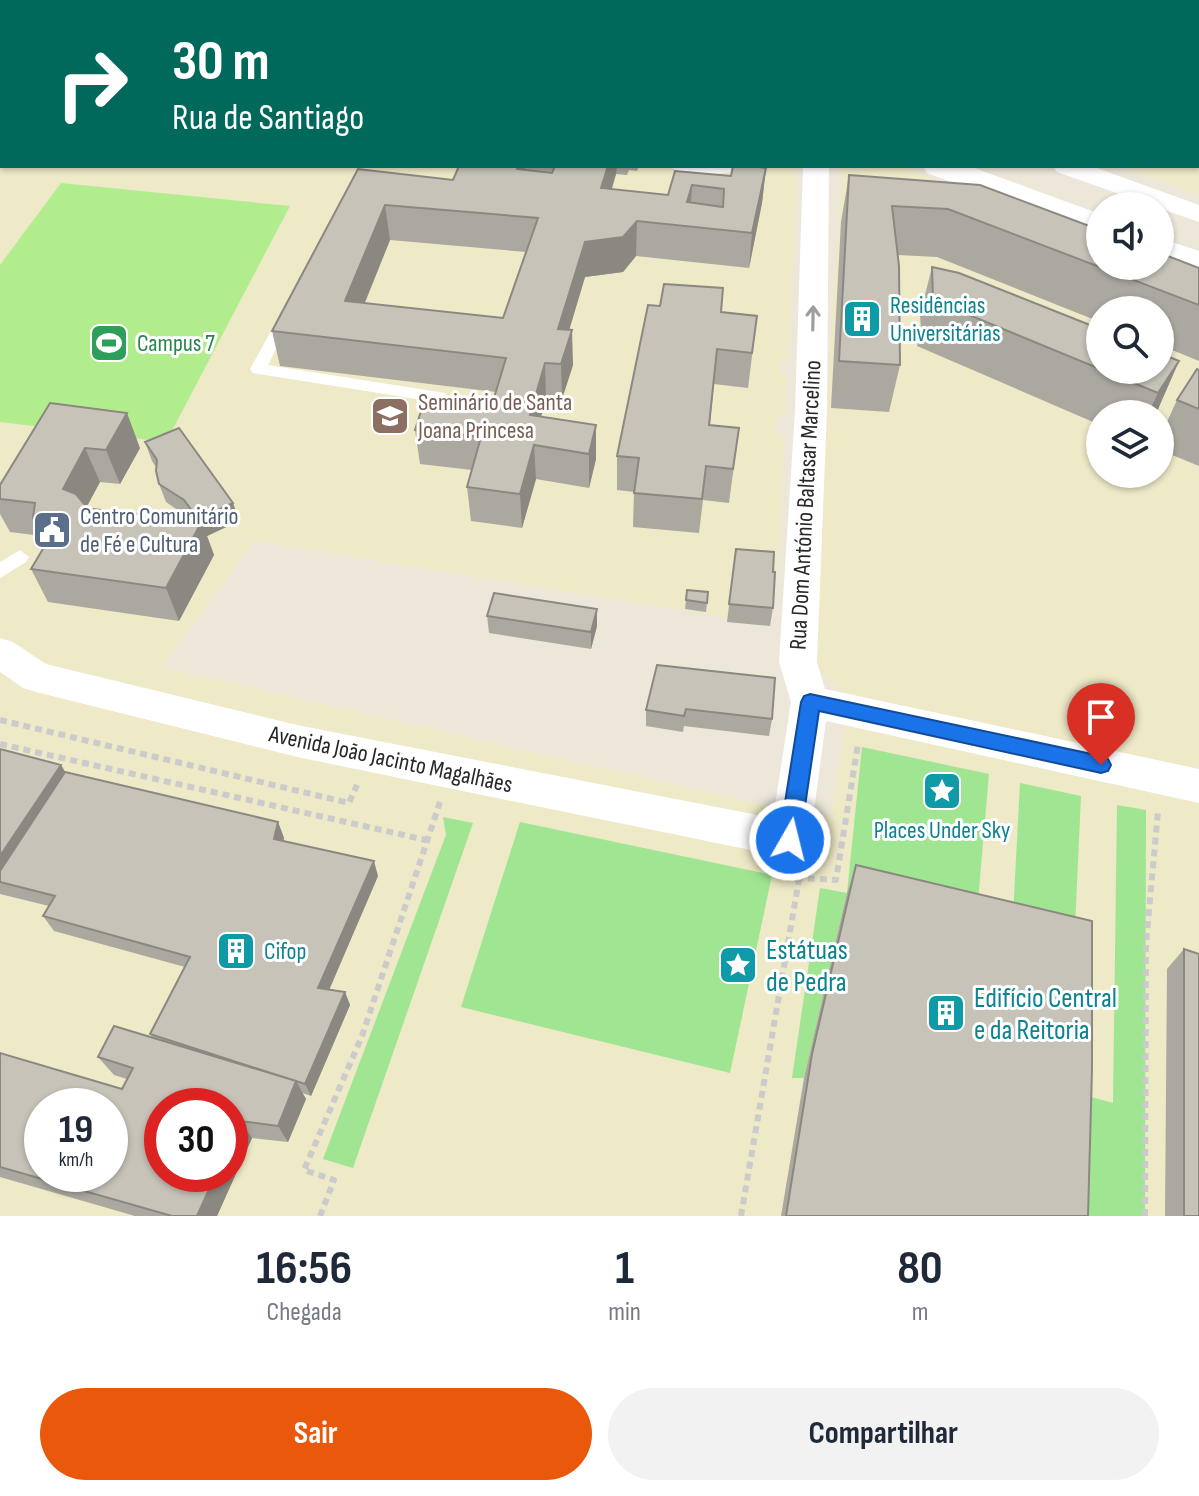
<!DOCTYPE html>
<html lang="pt">
<head>
<meta charset="utf-8">
<style>
	:root { --surface:#fff; --page:#f2f2f3; --text:#1f2937; --muted:#747a83; --accent:#ea580c }
	body { margin:0; font-family:"Sofia Sans Condensed",sans-serif; background:var(--page); color:var(--text); height:100vh; display:flex; flex-direction:column; font-size:30px; white-space:nowrap }
	* { box-sizing:border-box; margin:0 }
	p { font-size:26px; color:var(--muted) }
	.icon { flex:none; width:44px; height:44px; fill:none; stroke:currentColor; stroke-width:2; stroke-linecap:round; stroke-linejoin:round }
	.map { position:relative; height:1216px; overflow:hidden }
	.details { display:flex; flex-direction:column; background:var(--surface); flex:1 }
	.details>* { flex:none }
	.hud { position:absolute; left:0px; top:0px; width:1200px; height:168px; box-shadow:0 2px 6px #0004; background:#00695c; color:#fff; overflow:hidden }
	.tools { position:absolute; left:1086px; top:192px; display:grid; gap:16px }
	.tools a { display:grid; place-items:center; width:88px; height:88px; border-radius:50%; background:var(--surface); box-shadow:0 2px 6px #0004; font-size:40px }
	.speed { position:absolute; left:24px; top:1088px; display:flex; gap:16px; font-size:40px; font-weight:700; text-align:center }
	.speed>* { display:grid; place-content:center; width:104px; height:104px; border-radius:50%; background:var(--surface); box-shadow:0 2px 6px #0004; line-height:1 }
	.speed small { font-size:20px; font-weight:400 }
	.speed .limit { border:12px solid #d22; background:#fff; color:#111 }
	.pin { position:absolute; display:grid; place-items:center; width:68px; height:68px; color:#fff; margin:-82px -34px; border-radius:50% 50% 50% 0; rotate:-45deg; box-shadow:0 0 8px #0007 }
	.pin .icon { rotate:45deg }
	.me { position:absolute; width:88px; margin:-44px; rotate:8deg; stroke-linejoin:round; filter:drop-shadow(0 0 6px #0008) }
	.turn { display:flex; align-items:center; gap:28px; height:168px; padding:0 40px; font-size:36px }
	.turn .icon { width:104px; height:104px; stroke-width:2.5 }
	.turn b { display:block; font-size:56px; line-height:68px }
	.eta { display:flex; justify-content:space-evenly; align-items:center; height:136px; text-align:center }
	.eta b { font-size:48px; font-weight:700; line-height:56px }
	.button { display:flex; gap:16px; margin-top:auto; padding:16px 40px }
	.button a { flex:1; height:92px; border-radius:48px; background:var(--accent); color:#fff; font-size:32px; font-weight:700; line-height:92px; text-align:center }
	.button a+a { background:var(--page); color:var(--text) }
	.map>svg:first-child { display:block }
	.education { fill:#eee9c7; fill-rule:evenodd }
	.green { fill:#9fe592 }
	.pitch { fill:#b2ed8d }
	.lines { fill:none; stroke-linecap:round; stroke-linejoin:round }
	.path-far1 { stroke:#cbcbcb; stroke-width:4; stroke-dasharray:4 3; stroke-linecap:butt }
	.path { stroke:#cbcbcb; stroke-width:6; stroke-dasharray:7 5; stroke-linecap:butt }
	.service { fill:#fff; fill-rule:evenodd }
	.minor { fill:#fff; fill-rule:evenodd }
	.secondary { fill:#fff; fill-rule:evenodd }
	.wall { fill:#aba89f; fill-rule:evenodd }
	.shaded-wall { fill:#8b8882 }
	.building { fill:#c7c3b9; stroke:#8b8882; stroke-width:2; fill-rule:evenodd }
	.oneway { stroke:#9e9e9e }
	.route { fill:#1a73e8; stroke:#114b97; stroke-width:2 }
	.labels { text-anchor:middle; stroke-width:6; stroke-linejoin:round; paint-order:stroke }
	.culture-label { font-size:24px; fill:#0d838f; stroke:#fff; text-anchor:start }
	.leisure-label { font-size:24px; fill:#27864d; stroke:#fff; text-anchor:start }
	.education-label { font-size:24px; fill:#785e54; stroke:#fff; text-anchor:start }
	.street-label { font-size:24px; fill:#282828; stroke:#fff }
	.service-label { font-size:24px; fill:#4e5e75; stroke:#fff; text-anchor:start }
	.near-culture-label { font-size:28px; fill:#0d838f; stroke:#fff; text-anchor:start }
</style>
</head>
<body>
<div class="map">
<svg width="1199" height="1216" viewBox="0 0 1199 1216">
	<rect width="100%" height="100%" fill="#ece7d9"/>
	<path class="education" d="M0,0L459,2H2V166H792L798,169L788,358L780,362V369L787,374L786,414L776,418L775,431L785,437L778,571L734,567L728,618L254,541L162,667L786,810L831,815L849,697L821,674L811,644L842,166H901L1100,245V266L1199,284V1216H0ZM1100,310H1160V370H1100ZM1100,414H1160V474H1100ZM42,1106H110V1174H42ZM162,1106H230V1174H162Z
		M973,0H1199V194L1120,166H1198V2H971Z"/>
	<path class="green" d="M862,747L989,774L976,924L847,893L804,1078H792L820,888L847,893Z
		M1020,783L1081,796L1074,948L1012,934Z
		M1117,805L1146,810L1145,1216H1068L1073,1092L1113,1103Z
		M443,817L473,823L353,1168L323,1159L446,835Z
		M520,822L772,875L730,1073L461,1007Z"/>
	<path class="pitch" d="M61,183L290,206L166,442L0,422V265Z"/>
	<g class="lines">
		<path class="path-far1" d="M87,0L101,2"/>
		<path class="path" d="M0,720L349,803L357,785
			M0,744L426,840
			M784,877L836,880L858,744
			M320,1216L334,1180L304,1170L362,1036L440,802
			M741,1216L799,879
			M1145,1216L1146,944L1158,811"/>
		<path class="service" d="M272,0H284L271,2Z
			M345,0H357L344,2Z
			M401,0H414L416,2H403Z
			M0,12H2V20H0Z
			M668,166H764L757,170L687,176Z
			M284,315L291,320L268,365L445,393L447,397L433,430H421L419,426L429,401L253,373L250,369L277,320Z
			M20,550L29,557L26,562L0,578V562Z"/>
		<path class="minor" d="M138,0H162L136,2Z
			M928,0H952L926,2Z
			M2,137V154L0,155V138Z
			M803,166H829L827,410L817,662L825,689L1199,769V803L826,721L810,840L804,853L790,858L297,757L36,692L23,688L0,672V638L13,642L46,664L297,725L773,818L791,702L779,662L795,410Z
			M1053,166H1091L1199,205V222L1057,172Z"/>
		<path class="secondary" d="M477,0H510L511,2H478Z
			M548,0H580L581,2H549Z
			M923,166H969L1100,214V237L927,173Z
			M1160,238L1199,251V274L1160,261Z"/>
	</g>
	<path class="wall" d="M17,0H63L61,2H18Z
		M614,0H904L902,2H614Z
		M1199,61V138H1198Z
		M459,166H639L637,171L629,170L627,175L616,174L612,189L668,195L675,171L731,176L759,167L766,168L762,203L749,268L636,256L623,272L585,277L569,330L573,365L562,399L546,398L541,417L596,459L589,488L536,479L522,528L471,521L467,487L472,470L420,464L415,430L490,411L496,392L280,366L272,331L358,169L453,180ZM390,240L526,252L503,318L365,303Z
		M697,166H716L715,168Z
		M849,175L1199,268V361L1160,345V310H1100V322L937,257L898,255L900,365L889,412L831,408L841,222Z
		M932,267L1100,329V370H1160L1179,361L1158,409L1155,414H1100V425L917,346L921,330L920,315Z
		M721,312L757,316L748,388L714,384L710,425L739,428L729,503L703,500L699,533L633,527L634,492L617,490V456Z
		M1199,370V466L1160,450V437L1177,400Z
		M50,403L140,448L120,484L100,482L86,508L90,516L192,520L166,502L159,484L156,467L152,461L145,442L233,503L239,521L207,536L214,555L179,621L48,602L31,569L46,544L42,536L10,532L0,514V485Z
		M736,549L773,572V608L770,626L727,622Z
		M687,590L708,592L706,612L685,609Z
		M597,609V626L591,649L489,633L487,616Z
		M657,665L772,719L769,736L684,726L683,732L646,726V710Z
		M0,749L61,765L65,772L278,822L284,838L283,841L378,876L329,989L345,992L350,1005L311,1096L302,1093L306,1099L288,1142L252,1138L217,1216H135L0,1177V1053L122,1089L127,1079L114,1075L98,1057L153,1038L150,1034L185,967L54,931L43,916L49,906L0,894Z
		M856,865L1088,1216H781L804,1078L847,893Z
		M1184,949L1199,1216H1165L1167,969Z"/>
	<path class="shaded-wall" d="M51,0H63L61,2H51Z
		M852,0H870V2H851Z
		M518,166H525L526,183L517,169Z
		M608,166H617L616,174L601,223V188Z
		M766,168L762,203L749,268L752,233Z
		M692,185L690,220L687,202Z
		M385,205L390,240L351,336L345,301Z
		M637,221L636,256L623,272L585,277L559,364L558,329L585,242Z
		M572,330L573,365L562,399L561,364Z
		M1179,361L1158,409L1155,414H1148L1158,393Z
		M545,363L546,398L532,450L530,415Z
		M127,413L140,448L120,484L106,450Z
		M596,425V459L589,488V454Z
		M534,445L536,479L522,528L520,494Z
		M85,448L100,482L86,508L100,539L63,489Z
		M233,503L239,521L207,536L214,555L179,621L166,588L200,524L198,519Z
		M597,609V626L591,649V632Z
		M61,765L75,788L0,882V856Z
		M278,822L284,838L280,854L274,839Z
		M374,861L378,876L324,1002L318,988Z
		M345,992L350,1005L311,1096L305,1084Z
		M296,1081L306,1099L288,1142L278,1126Z
		M240,1121L252,1138L217,1216H197L216,1174H230V1144Z"/>
	<path class="building" d="M771,0H835L834,2H779Z
		M1199,61V108H1198Z
		M459,166H518L517,169L552,173L555,166H608L601,188L668,195L675,171L731,176L733,166H759V167L766,168L752,233L637,221L623,237L585,242L558,329L572,330L561,364L545,363L530,415L596,425L589,454L534,445L520,494L467,487L481,437L415,430L424,402L490,411L506,358L272,331L358,169L453,180ZM692,185L724,189L723,207L687,202ZM385,205L538,218L503,318L345,301Z
		M849,175L980,185L1100,230V266H1160V253L1199,268V305L948,209L892,206L899,266L900,365L839,361Z
		M932,267L959,273L1100,329V369L928,298L933,297Z
		M664,284L723,288L721,312L757,316L752,353L717,349L709,425L739,428L733,469L706,466L702,499L634,493L639,458L617,456L648,305L660,306Z
		M1160,353L1179,361L1158,393L1102,370H1160Z
		M1197,369L1199,370V409L1177,400Z
		M50,403L127,413L106,450L85,448L63,489L76,494L85,505L88,520L93,509L202,521L166,588L31,569L53,532L43,530L33,518L35,503L0,499V485Z
		M179,428L233,503L198,519L184,500L159,484L156,471L157,460L145,442Z
		M736,549L774,552L773,572H775L773,608L729,604Z
		M687,590L708,592L707,603L686,600Z
		M494,593L597,609L591,632L487,616Z
		M657,665L775,678L772,719L686,709L684,716L646,710Z
		M0,749L61,765L0,856Z
		M65,772L278,822L274,839L374,861L318,988L345,992L305,1084L150,1034L190,957L43,916L55,896L0,882V871Z
		M856,865L1092,921V1069L1088,1216H786L812,1054Z
		M1184,949L1199,954V1216H1184Z
		M114,1026L296,1081L278,1126L240,1121L230,1144V1106H162V1174H216L197,1216H172L0,1167V1053L122,1089L133,1068L98,1057ZM42,1106H110V1174H42Z"/>
	<defs><path id="oneway-shaft" d="M-6 0H5M1.5-3L5.5 0L1.5 3" fill="none" stroke-width="1.6" stroke-linecap="round" stroke-linejoin="round" transform="scale(2)"/></defs>
	<use class="oneway" href="#oneway-shaft" transform="translate(813 318) rotate(-89)"/>
	<path class="route" d="M810,694L1101,756L1108,759L1111,765L1108,771L1101,773L819,711L800,840L797,847L790,849L782,847L779,840L801,702L804,696Z"/>
	<defs>
		<g id="building-square" transform="scale(2)"><rect x="-9" y="-9" width="18" height="18" rx="4" fill="#0f9aa8" stroke="#fff"/><path d="M-4-6H4V6H1V3H-1V6H-4ZM-2.5-4.3h1.7v1.8h-1.7ZM.8-4.3h1.7v1.8H.8ZM-2.5-1h1.7V.8h-1.7ZM.8-1h1.7V.8H.8Z" fill="#fff"/></g>
		<g id="stadium-square" transform="scale(2)"><rect x="-9" y="-9" width="18" height="18" rx="4" fill="#2e9e5b" stroke="#fff"/><path d="M0-5a6.5 5 0 1 0 0 10a6.5 5 0 1 0 0-10ZM-3.5-1.8h7v3.6h-7Z" fill="#fff"/></g>
		<g id="university-square" transform="scale(2)"><rect x="-9" y="-9" width="18" height="18" rx="4" fill="#8d6e63" stroke="#fff"/><path d="M0-5L7-2L0 1L-7-2ZM-4 1L0 2.5L4 1V4Q0 6-4 4Z" fill="#fff"/></g>
		<g id="civic-square" transform="scale(2)"><rect x="-9" y="-9" width="18" height="18" rx="4" fill="#5c6f8a" stroke="#fff"/><path d="M-.6-6.5H3V-4.5H.6V-3L4-1V1h2V6H-6V1h2V-1L-.6-3ZM-1.2 2.5V6h2.4V2.5Z" fill="#fff"/></g>
		<g id="sight-square" transform="scale(2)"><rect x="-9" y="-9" width="18" height="18" rx="4" fill="#0f9aa8" stroke="#fff"/><path d="M0-6L1.8-2.2L6-1.7L2.9 1.2L3.7 5.4L0 3.3L-3.7 5.4L-2.9 1.2L-6-1.7L-1.8-2.2Z" fill="#fff"/></g>
	</defs>
	<g fill-rule="evenodd">
		<use href="#building-square" x="862" y="319"/>
		<use href="#stadium-square" x="109" y="343"/>
		<use href="#university-square" x="390" y="416"/>
		<use href="#civic-square" x="52" y="530"/>
		<use href="#sight-square" x="942" y="791"/>
		<use href="#building-square" x="236" y="951"/>
		<use href="#sight-square" x="738" y="965"/>
		<use href="#building-square" x="946" y="1013"/>
	</g>
	<g class="labels">
		<g class="culture-label">
			<text x="890" y="313">Residências<tspan x="890" dy="28">Universitárias</tspan></text>
			<text x="942" y="838" text-anchor="middle">Places Under Sky</text>
			<text x="264" y="959">Cifop</text>
		</g>
		<g class="leisure-label">
			<text x="137" y="351">Campus 7</text>
		</g>
		<g class="education-label">
			<text x="418" y="410">Seminário de Santa<tspan x="418" dy="28">Joana Princesa</tspan></text>
		</g>
		<g class="street-label">
			<text transform="translate(805 505) rotate(-87)" y="8">Rua Dom António Baltasar Marcelino</text>
			<text transform="translate(391 759) rotate(12)" y="8">Avenida João Jacinto Magalhães</text>
		</g>
		<g class="service-label">
			<text x="80" y="524">Centro Comunitário<tspan x="80" dy="28">de Fé e Cultura</tspan></text>
		</g>
		<g class="near-culture-label">
			<text x="766" y="959">Estátuas<tspan x="766" dy="32">de Pedra</tspan></text>
			<text x="974" y="1007">Edifício Central<tspan x="974" dy="32">e da Reitoria</tspan></text>
		</g>
	</g>
</svg>
<div class="tools">
<a><svg class="icon" aria-label="sound" viewBox="0 0 24 24"><path d="M4 9h4l5-4v14l-5-4H4zM17 9q2 3 0 6"/></svg></a>
<a><svg class="icon" aria-label="search" viewBox="0 0 24 24"><circle cx="10" cy="10" r="6"/><path d="M15 15l6 6"/></svg></a>
<a><svg class="icon" aria-label="layers" viewBox="0 0 24 24"><path d="M12 4l9 5-9 5-9-5zM3 14l9 5 9-5"/></svg></a>
</div>
<div class="speed"><div>19<small>km/h</small></div><div class="limit">30</div></div>
<div class="pin" style="left:1101px;top:765px;background:#d93025"><svg class="icon" aria-label="arrive" viewBox="0 0 24 24"><path d="M6 21V4h12l-3 4 3 4H6"/></svg></div>
<svg class="me" style="left:790px;top:840px" viewBox="-20 -20 40 40"><circle r="17" fill="#1a73e8" stroke="#fff" stroke-width="3"/><path d="M0-11L8 9 0 5-8 9z" fill="#fff"/></svg>
<div class="hud">
<div class="turn"><svg class="icon" aria-label="right" viewBox="0 0 24 24"><path d="M7 20v-9h11M14 6l5 5-5 5"/></svg><div><b>30 m</b>Rua de Santiago</div></div>
</div>
</div>
<section class="details">
<div class="eta">
<div><b>16:56</b><p>Chegada</p></div>
<div><b>1</b><p>min</p></div>
<div><b>80</b><p>m</p></div>
</div>
<div class="button"><a>Sair</a><a>Compartilhar</a></div>
</section>
</body>
</html>
